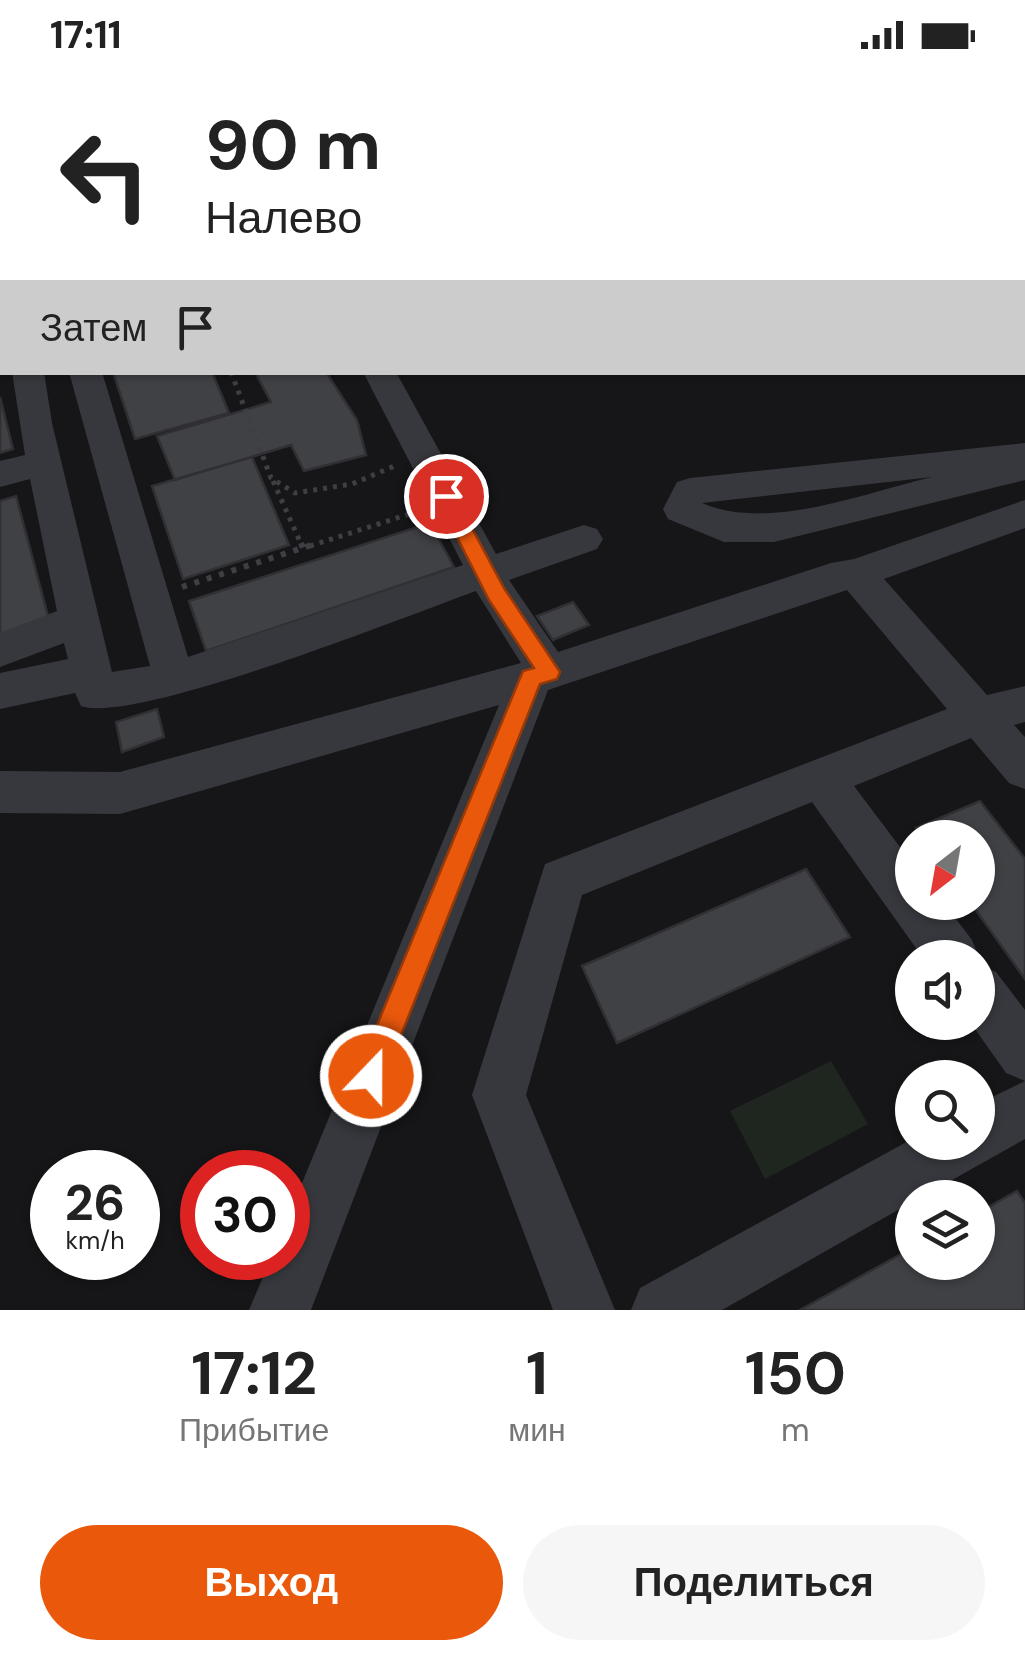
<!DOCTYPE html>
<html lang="ru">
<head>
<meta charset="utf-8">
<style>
	:root { --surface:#fff; --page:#f6f6f6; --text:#222; --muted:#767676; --accent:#ea580c }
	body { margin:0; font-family:"DM Sans",sans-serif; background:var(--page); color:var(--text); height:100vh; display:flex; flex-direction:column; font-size:38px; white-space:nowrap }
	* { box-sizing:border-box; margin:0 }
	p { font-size:32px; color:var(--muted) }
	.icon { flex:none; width:55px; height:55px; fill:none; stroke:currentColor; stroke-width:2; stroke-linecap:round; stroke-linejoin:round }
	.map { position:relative; height:1240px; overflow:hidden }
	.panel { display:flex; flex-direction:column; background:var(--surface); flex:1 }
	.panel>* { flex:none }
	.hud { position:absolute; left:0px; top:0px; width:1025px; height:305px; box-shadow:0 2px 8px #0004; background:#fff; color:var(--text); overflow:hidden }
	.needle { width:65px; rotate:211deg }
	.tools { position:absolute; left:895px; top:750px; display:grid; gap:20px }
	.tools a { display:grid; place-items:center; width:100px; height:100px; border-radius:50%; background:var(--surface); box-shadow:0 2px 8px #0004; font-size:50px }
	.speed { position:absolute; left:30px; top:1080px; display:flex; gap:20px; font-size:50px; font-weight:700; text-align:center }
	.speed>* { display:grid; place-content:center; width:130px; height:130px; border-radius:50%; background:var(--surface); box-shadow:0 2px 8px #0004; line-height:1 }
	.speed small { font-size:25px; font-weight:400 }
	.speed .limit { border:15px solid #d22; background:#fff; color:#111 }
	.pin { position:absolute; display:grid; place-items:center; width:85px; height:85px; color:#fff; margin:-42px; border:5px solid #fff; border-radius:50%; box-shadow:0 2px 10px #0007 }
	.me { position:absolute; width:110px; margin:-55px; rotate:22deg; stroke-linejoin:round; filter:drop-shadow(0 0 8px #0008) }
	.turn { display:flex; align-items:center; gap:35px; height:210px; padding:0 40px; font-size:45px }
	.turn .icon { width:130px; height:130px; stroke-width:2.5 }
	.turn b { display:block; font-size:70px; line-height:85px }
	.then { display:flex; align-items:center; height:95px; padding:0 40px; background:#0003; gap:20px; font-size:38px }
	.eta { display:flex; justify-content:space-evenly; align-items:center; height:170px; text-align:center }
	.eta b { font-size:60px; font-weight:700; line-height:70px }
	.primary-button { display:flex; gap:20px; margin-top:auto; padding:20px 40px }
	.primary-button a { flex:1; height:115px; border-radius:60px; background:var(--accent); color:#fff; font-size:40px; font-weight:700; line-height:115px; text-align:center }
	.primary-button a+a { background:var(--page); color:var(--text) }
	.status { display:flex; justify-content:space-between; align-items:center; height:70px; padding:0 50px; background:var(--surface); direction:ltr }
	.status svg { height:28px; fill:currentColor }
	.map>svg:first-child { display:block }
	.green { fill:#1e261f }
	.building { fill:#404145; stroke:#303034; stroke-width:2.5 }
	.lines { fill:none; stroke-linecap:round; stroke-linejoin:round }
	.path-far1 { stroke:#3d3f44; stroke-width:5; stroke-dasharray:4 6; stroke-linecap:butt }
	.path { stroke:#3d3f44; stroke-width:6; stroke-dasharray:5 8; stroke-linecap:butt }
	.minor { fill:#37383d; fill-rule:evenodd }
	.major { fill:#53555c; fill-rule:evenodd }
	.route { fill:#ea580c; stroke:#983908; stroke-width:2.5 }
</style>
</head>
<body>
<div class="status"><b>17:11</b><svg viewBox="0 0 49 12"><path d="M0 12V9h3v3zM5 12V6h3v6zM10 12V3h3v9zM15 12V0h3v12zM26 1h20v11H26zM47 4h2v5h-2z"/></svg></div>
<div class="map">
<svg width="1025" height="1240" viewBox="0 0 1025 1240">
	<rect width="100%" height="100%" fill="#161618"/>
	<path class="green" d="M831,991L868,1054L765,1109L730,1041Z"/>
	<path class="building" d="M113,302H212L229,343L135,369Z
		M255,302H326L357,350L366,385L304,401L291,375L175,410L157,366L271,332Z
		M0,327L13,379L0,383Z
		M252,387L289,475L183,509L152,416Z
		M16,426L49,550L0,566V431Z
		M430,453L454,497L206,581L189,531Z
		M573,532L589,555L553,570L537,546Z
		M157,639L164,667L122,682L116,652Z
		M980,731L1025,789V909L970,832H978V768H923L916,758Z
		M806,799L850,867L617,973L582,896Z
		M1017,1121L1025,1133V1240H800L912,1178V1192H978V1143Z"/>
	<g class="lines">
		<path class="path-far1" d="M231,302L271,408L295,423L352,414L397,395
			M273,411L302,476
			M310,476L422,440"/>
		<path class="path" d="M301,473L303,478
			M182,517L318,473"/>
		<path class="minor" d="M85,0H109L111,2H87Z
			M0,32H2V46H0Z
			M0,221H2V239H0Z
			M12,302H44L52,353L112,602L150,596L69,302H102L188,587L463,495L363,302H396L496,484L584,455L597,459L603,469L597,479L509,510L558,582L831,493L854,489L1025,430V458L884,509L987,625L1025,616V652L1014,655L1025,667V719L1009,713L971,668L854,716L912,793V832H943L972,870L979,888L978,892V888H923L812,732L582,825L526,1025L615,1240H553L472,1025L545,794L947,639L847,520L548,620L311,1240H249L271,1188H288V1147L499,635L120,744L0,743V701L120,702L521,593L476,521C406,546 136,655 81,636L75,623L0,639V603L68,589L64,573L0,597V563L57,541L30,409L0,417V391L25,385Z
			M1025,373V410L774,472H724L668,449L663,439L677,412L690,408ZM932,407C864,423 768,462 702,433Z
			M978,894L996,902L1025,940V1069L920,1128H912V1132L722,1240H631L640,1218L912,1069V1072H978V1034L1025,1011L1006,1003L970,952H978Z"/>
		<path class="major" d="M748,0H779L781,2H750Z
			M1022,195L1025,196V219L1022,218Z"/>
	</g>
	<path class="route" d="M446,418L452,421L504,518L560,602L557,609L540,614L381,1016L371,1020L361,1016L356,1006L520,608L523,601L534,598L489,530L436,426Z"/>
</svg>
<div class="tools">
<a><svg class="needle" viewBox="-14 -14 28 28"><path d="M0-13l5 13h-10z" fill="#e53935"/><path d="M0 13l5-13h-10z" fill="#767676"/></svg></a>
<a><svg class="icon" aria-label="sound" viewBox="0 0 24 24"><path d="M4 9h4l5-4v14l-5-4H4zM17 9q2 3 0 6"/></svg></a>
<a><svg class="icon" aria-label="search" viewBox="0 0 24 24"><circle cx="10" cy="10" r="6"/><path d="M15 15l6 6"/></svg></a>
<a><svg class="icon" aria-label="layers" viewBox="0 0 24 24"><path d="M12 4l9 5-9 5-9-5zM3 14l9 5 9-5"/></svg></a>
</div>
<div class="speed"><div>26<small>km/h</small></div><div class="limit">30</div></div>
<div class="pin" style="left:446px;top:426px;background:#d93025"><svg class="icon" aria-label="arrive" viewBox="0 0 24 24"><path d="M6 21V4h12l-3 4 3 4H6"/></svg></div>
<svg class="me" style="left:371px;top:1006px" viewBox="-20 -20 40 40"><circle r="17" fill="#ea580c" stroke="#fff" stroke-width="3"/><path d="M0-11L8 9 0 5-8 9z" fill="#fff"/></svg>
<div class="hud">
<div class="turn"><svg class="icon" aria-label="left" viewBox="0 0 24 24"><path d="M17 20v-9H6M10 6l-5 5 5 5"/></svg><div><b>90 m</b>Налево</div></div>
<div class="then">Затем<svg class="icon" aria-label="arrive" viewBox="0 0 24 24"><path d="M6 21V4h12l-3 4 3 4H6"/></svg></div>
</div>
</div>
<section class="panel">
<div class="eta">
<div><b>17:12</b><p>Прибытие</p></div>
<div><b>1</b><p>мин</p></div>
<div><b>150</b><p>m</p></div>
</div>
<div class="primary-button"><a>Выход</a><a>Поделиться</a></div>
</section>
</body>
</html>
